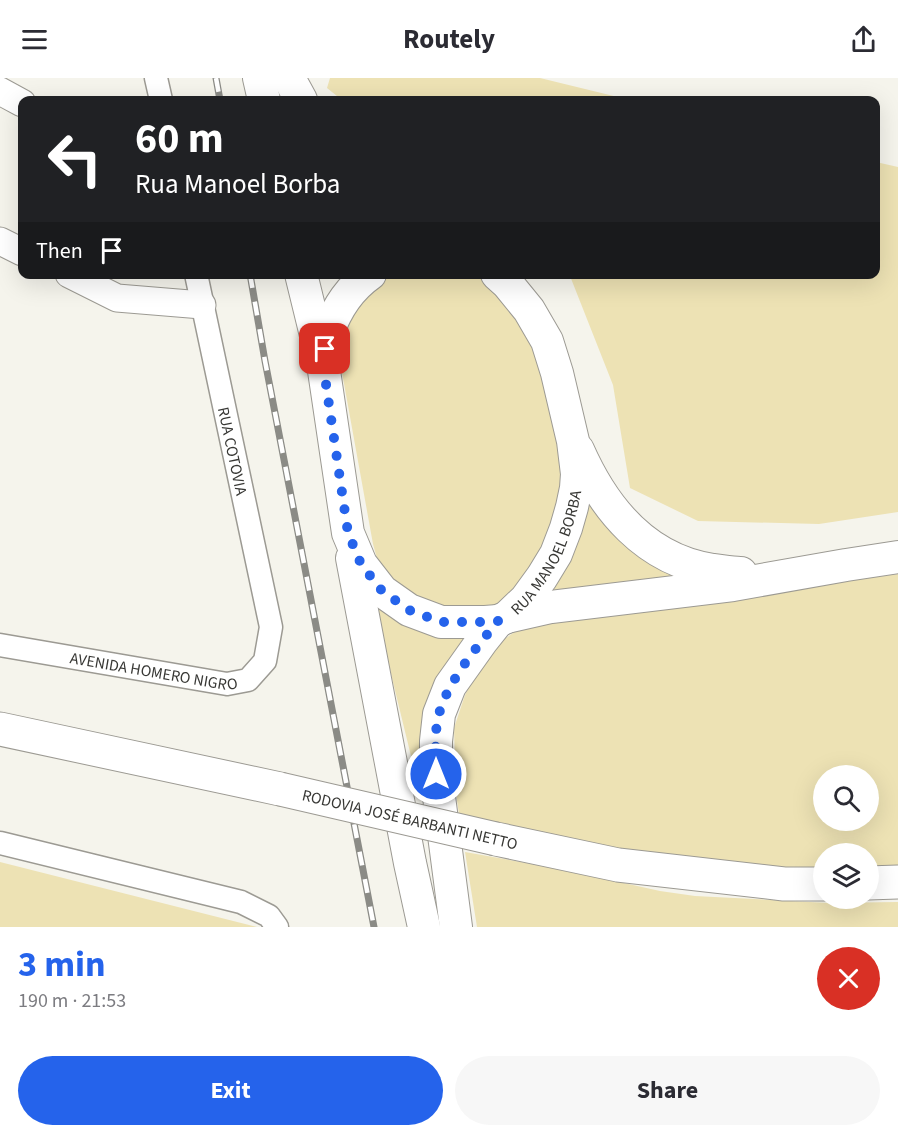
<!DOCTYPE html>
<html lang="en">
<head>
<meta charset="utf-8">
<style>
	:root { --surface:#fff; --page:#f7f7f7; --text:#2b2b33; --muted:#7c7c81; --accent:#2563eb }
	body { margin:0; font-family:"Source Sans 3",sans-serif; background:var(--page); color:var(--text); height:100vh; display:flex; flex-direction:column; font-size:22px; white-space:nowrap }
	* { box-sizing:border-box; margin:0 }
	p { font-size:20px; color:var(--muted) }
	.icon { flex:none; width:33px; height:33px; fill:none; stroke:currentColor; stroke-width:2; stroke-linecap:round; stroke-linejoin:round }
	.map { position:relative; height:849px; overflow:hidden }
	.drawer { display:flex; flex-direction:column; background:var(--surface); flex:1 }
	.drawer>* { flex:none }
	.guide { position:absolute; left:18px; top:18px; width:862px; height:183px; border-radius:12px; box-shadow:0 6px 24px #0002; background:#202124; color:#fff; overflow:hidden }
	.buttons { position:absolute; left:813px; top:687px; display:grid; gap:12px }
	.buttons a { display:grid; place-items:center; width:66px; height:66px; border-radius:50%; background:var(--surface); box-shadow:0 6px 24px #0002; font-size:30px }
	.pin { position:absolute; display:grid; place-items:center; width:51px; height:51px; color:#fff; margin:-26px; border-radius:12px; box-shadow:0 3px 9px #0006 }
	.me { position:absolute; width:66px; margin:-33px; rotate:0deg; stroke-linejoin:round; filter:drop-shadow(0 0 4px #0008) }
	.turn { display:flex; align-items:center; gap:21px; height:126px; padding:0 18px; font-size:27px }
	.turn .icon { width:78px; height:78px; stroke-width:2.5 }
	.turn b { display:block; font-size:42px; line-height:51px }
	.then { display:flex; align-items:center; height:57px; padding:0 18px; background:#0003; gap:12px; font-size:22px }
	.round { display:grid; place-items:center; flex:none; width:63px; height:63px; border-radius:32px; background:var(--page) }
	.head { display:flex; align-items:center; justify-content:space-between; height:102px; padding:0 18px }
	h1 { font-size:36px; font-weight:700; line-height:45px; color:var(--accent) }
	.primary-button { display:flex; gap:12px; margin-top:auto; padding:12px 18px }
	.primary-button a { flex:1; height:69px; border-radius:36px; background:var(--accent); color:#fff; font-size:24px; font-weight:700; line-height:69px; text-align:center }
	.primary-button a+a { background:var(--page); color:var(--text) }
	header { display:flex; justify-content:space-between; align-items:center; height:78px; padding:0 18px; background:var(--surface); font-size:27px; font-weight:700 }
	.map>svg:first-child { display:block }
	.green { fill:#ede2b4; fill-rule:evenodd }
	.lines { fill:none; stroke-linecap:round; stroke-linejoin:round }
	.minor-casing { stroke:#9c9a93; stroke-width:25 }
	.tertiary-casing { stroke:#9c9a93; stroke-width:29 }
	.secondary-casing { stroke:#9c9a93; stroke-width:34 }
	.primary-casing { stroke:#9c9a93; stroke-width:35 }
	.minor { stroke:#fff; stroke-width:22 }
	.tertiary { stroke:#fff; stroke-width:27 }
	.secondary { stroke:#fff; stroke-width:32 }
	.primary { stroke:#fff; stroke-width:33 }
	.rail-casing { stroke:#8b8b86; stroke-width:7 }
	.rail { stroke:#fff; stroke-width:4.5; stroke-dasharray:14; stroke-linecap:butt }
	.primary-bridge-casing { stroke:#9c9a93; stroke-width:35; stroke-linecap:butt }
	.primary-bridge { stroke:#fff; stroke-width:33 }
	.route { stroke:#2563eb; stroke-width:10; stroke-dasharray:0 18 }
	.labels { text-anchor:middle; stroke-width:5; stroke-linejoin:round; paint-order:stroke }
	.street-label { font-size:16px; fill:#383835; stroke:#fff }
</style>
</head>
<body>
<header><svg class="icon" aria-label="menu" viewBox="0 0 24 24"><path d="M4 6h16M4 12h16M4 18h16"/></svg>Routely<svg class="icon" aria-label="share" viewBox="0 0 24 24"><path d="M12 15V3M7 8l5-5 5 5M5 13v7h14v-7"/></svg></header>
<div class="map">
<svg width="898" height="849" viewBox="0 0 898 849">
	<rect width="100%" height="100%" fill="#f5f4ec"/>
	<path class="green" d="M330,0H540L630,22H342L327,10Z
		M876,84L898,89V434L819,446L698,443L630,410L613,307L570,198L568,197L876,196Z
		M376,197H493L527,234L566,361L557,454L507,521L486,532L466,537L408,523L378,484L373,466L341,289V268L345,246Z
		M582,397L696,499L537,516Z
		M898,496V791H869L868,776H824L823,792L796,793L658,780L459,736L456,715L454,650L465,617L480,586L503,562L519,551L566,541ZM824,698H868V742H824Z
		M374,516L473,554L453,575L438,605L431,722L421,719L391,596Z
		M465,774L565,792L660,813L695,818L829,825L898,824V849H477Z
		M0,784L257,849H0Z"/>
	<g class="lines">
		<g class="minor-casing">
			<g id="minor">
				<path d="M156,0L161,22"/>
				<path id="s1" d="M0,567L227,606L248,602L265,583L271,549L196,196"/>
				<path d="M0,765L241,824L269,838L277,849"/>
			</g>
		</g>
		<g class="tertiary-casing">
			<path id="tertiary" d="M0,13L22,25
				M0,163L22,174
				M69,196L117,220L202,227"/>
		</g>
		<g class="secondary-casing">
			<g id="secondary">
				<path d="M259,0L264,22"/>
				<path d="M289,0L301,22"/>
				<path id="s2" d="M301,196L323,286L348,455L361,486L382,513L409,532L441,544H485L498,543L507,539L526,521L542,499L556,476L566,450L572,429L576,410L577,396L573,363L557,295L547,263L529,232L507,205L497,196"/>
				<path d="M323,283C325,273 325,263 328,254C336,232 350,210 370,196"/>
				<path d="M578,372C604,431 646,482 713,492C722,493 732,495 741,495"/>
				<path d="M352,480L410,785L424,849"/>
				<path d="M507,539L551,529L733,507L846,487L898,479"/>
				<path d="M456,849L436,696V663L439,636L450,608L482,563L498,543"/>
			</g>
		</g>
		<g class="primary-casing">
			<path id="primary" d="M0,651L280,711
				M496,761L618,787L784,806H824
				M868,805L898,804"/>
		</g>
		<use href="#minor" class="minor"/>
		<use href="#tertiary" class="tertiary"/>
		<use href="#secondary" class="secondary"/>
		<use href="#primary" class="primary"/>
		<g class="rail-casing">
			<path id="rail" d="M216,0L220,22
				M250,196L265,283L374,849"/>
		</g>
		<use href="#rail" class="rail"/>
		<g class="primary-bridge-casing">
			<path id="primary-bridge" d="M280,711L496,761"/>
		</g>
		<use href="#primary-bridge" class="primary-bridge"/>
	</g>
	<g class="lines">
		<path class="route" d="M325,271L323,286L348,455L361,486L382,513L409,532L441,544H484L498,543C477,569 448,603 439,636C434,654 436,676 436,696"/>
	</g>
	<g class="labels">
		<g class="street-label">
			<text transform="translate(233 373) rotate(78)" y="6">RUA COTOVIA</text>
			<text dy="6" stroke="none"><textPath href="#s2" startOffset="543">RUA MANOEL BORBA</textPath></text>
			<text dy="6" stroke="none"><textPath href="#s1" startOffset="156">AVENIDA HOMERO NIGRO</textPath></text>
			<text transform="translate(410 741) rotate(13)" y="6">RODOVIA JOSÉ BARBANTI NETTO</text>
		</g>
	</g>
</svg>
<div class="buttons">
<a><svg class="icon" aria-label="search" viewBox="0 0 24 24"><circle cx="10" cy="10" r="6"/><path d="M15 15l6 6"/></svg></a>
<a><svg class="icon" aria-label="layers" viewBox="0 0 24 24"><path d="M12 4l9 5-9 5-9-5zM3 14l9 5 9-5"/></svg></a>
</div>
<div class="pin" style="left:325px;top:271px;background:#d93025"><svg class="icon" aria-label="arrive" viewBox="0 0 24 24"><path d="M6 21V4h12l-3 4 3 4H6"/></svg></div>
<svg class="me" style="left:436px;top:696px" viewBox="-20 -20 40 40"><circle r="17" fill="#2563eb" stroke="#fff" stroke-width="3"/><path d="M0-11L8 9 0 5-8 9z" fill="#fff"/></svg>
<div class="guide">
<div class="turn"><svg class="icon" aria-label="left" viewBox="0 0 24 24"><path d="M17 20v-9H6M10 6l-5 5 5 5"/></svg><div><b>60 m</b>Rua Manoel Borba</div></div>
<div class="then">Then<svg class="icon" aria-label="arrive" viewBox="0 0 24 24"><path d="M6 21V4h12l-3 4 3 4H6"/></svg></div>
</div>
</div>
<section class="drawer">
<div class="head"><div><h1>3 min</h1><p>190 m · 21:53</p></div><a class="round" style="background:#d93025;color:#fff"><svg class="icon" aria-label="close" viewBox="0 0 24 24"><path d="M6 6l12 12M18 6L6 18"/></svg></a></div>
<div class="primary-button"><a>Exit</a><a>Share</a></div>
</section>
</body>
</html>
